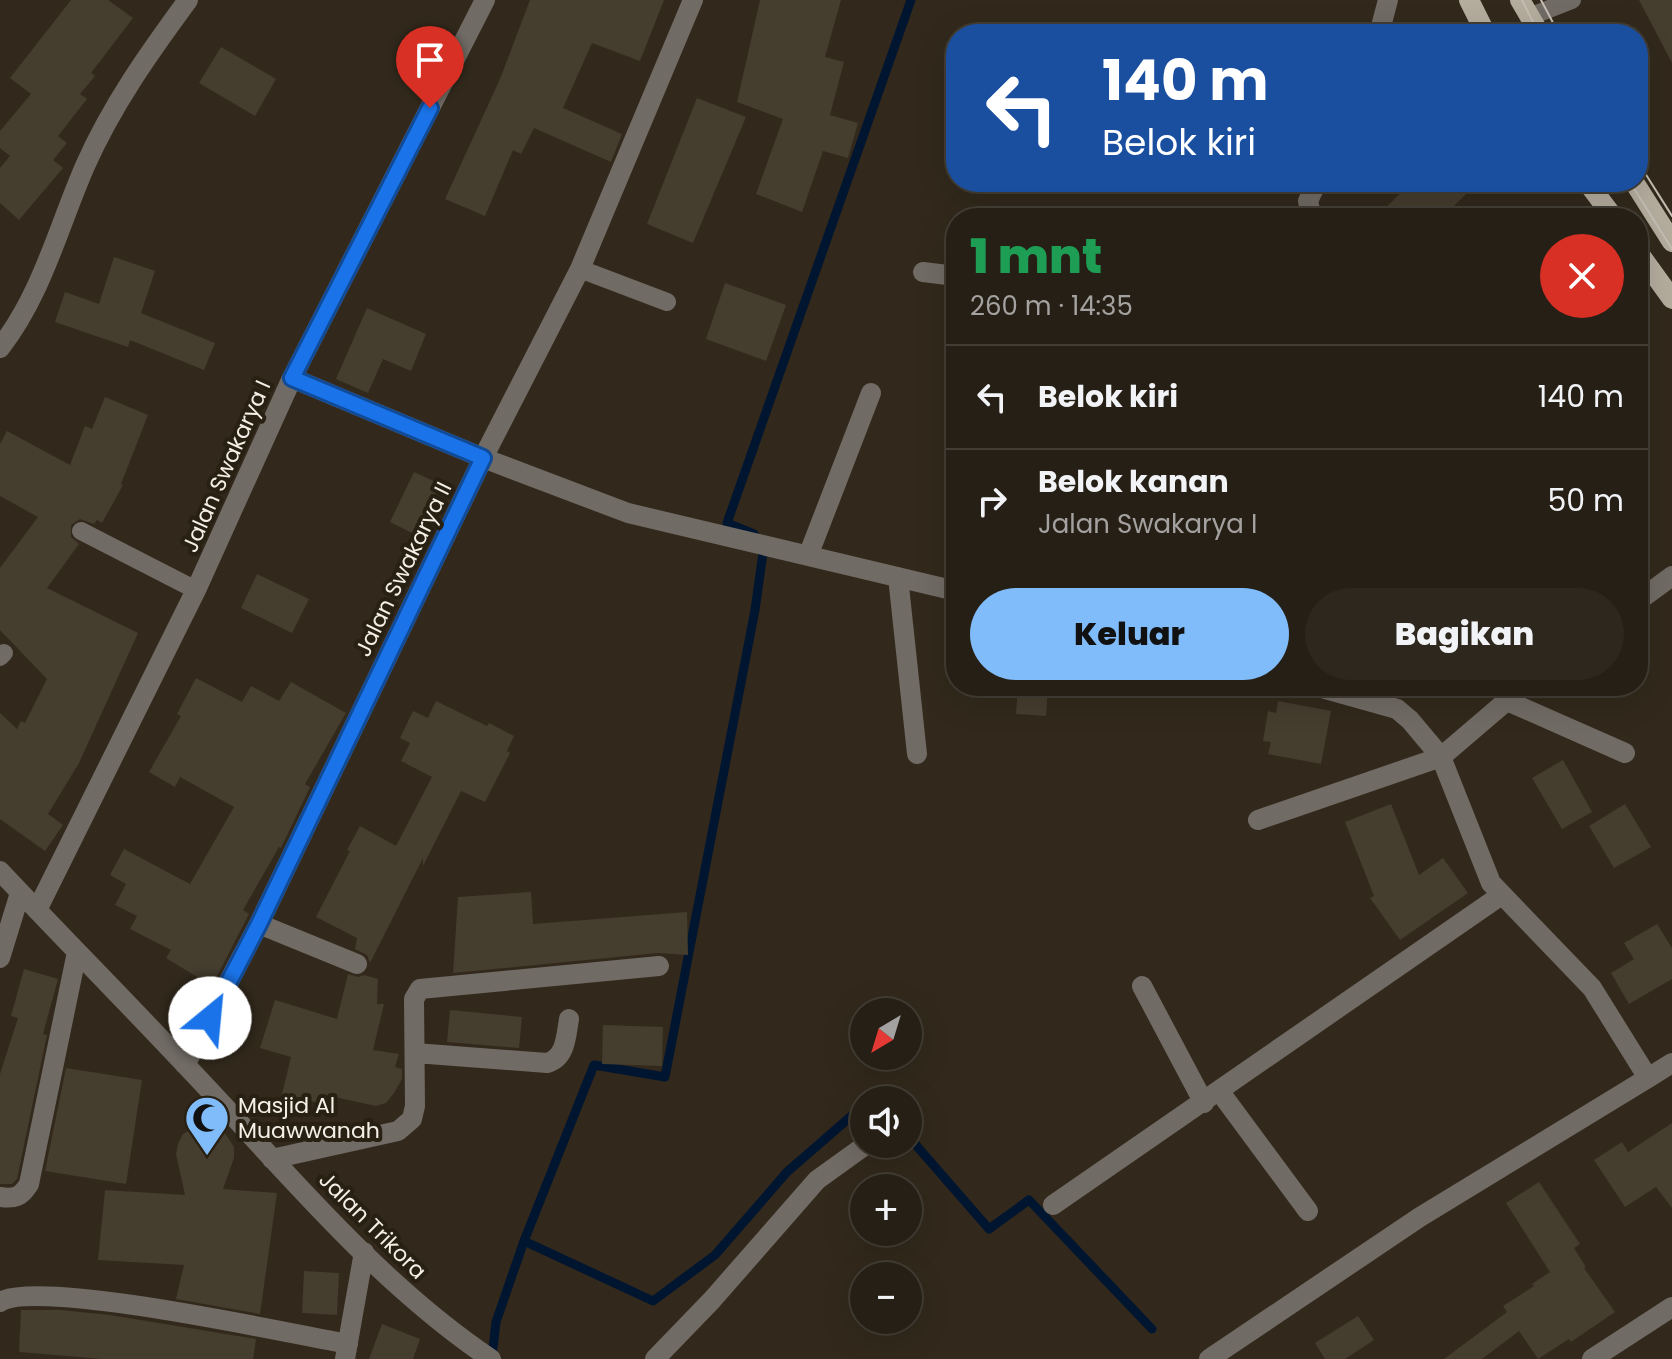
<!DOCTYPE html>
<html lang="id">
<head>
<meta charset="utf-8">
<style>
	:root { --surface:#261f15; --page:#2e271e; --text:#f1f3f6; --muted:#a4a2a0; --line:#423d34; --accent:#81bcfa }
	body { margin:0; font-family:Poppins,sans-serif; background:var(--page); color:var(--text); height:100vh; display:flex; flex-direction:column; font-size:30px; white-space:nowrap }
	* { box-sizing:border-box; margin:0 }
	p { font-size:26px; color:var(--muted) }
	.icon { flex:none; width:44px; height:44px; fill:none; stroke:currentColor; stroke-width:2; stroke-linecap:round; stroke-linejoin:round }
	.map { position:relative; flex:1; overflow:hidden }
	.drawer { position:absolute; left:946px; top:208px; width:702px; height:488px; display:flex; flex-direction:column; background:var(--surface); border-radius:32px; box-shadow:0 8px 32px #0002,0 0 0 2px var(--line) }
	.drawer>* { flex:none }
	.guide { position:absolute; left:946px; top:24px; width:702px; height:168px; border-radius:32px; box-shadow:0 8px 32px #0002,0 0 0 2px var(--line); background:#1a4fa0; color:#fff; overflow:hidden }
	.needle { width:52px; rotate:218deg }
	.tools { position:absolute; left:850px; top:998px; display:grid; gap:16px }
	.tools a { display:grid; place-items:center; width:72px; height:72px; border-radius:50%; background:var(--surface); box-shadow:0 8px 32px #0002,0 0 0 2px var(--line); font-size:40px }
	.pin { position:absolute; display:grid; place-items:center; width:68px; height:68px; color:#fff; margin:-82px -34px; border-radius:50% 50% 50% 0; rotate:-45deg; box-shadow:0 0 8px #0007 }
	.pin .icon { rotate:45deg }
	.me { position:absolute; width:88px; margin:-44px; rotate:28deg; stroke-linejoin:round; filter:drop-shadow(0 0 6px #0008) }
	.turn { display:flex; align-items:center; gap:28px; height:168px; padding:0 24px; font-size:36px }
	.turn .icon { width:104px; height:104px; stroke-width:2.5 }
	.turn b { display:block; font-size:56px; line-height:68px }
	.round { display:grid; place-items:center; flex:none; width:84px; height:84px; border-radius:42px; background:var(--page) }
	.head { display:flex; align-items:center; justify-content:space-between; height:136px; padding:0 24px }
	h1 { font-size:48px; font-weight:800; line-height:60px; color:#1e9e55 }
	.primary-button { display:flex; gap:16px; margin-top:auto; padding:16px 24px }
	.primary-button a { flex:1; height:92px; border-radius:48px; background:var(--accent); color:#111; font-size:32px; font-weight:800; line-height:92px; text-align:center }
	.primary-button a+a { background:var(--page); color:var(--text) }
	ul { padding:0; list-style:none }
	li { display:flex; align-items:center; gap:24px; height:104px; padding:0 24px; border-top:2px solid var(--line) }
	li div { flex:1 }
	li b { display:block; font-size:30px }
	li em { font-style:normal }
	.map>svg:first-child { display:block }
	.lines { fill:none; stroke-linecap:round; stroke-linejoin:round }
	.stream { stroke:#001530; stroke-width:9 }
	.building { fill:#453d2e }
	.lane { stroke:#706b64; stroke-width:18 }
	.street { stroke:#706b64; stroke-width:20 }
	.primary { stroke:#b4ac9d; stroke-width:20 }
	.tram { stroke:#c3bdb3; stroke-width:2 }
	.route-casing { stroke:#114b97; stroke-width:20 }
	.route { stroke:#1a73e8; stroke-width:14 }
	.labels { text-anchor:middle; stroke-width:8; stroke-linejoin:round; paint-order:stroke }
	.street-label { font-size:22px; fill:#f5f0e7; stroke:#282012 }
	.poi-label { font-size:22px; fill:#f5f0e7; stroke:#282012; text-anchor:start }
</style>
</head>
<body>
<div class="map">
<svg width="1672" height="1359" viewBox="0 0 1672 1359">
	<rect width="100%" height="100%" fill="#32291c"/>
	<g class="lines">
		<path class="stream" d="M754,534L727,523L911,0
			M870,1100L874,1097L876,1100
			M908,1136L989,1229L1029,1200L1152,1329
			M524,1241L594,1065L665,1077L755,610L764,546
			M492,1357L496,1322L524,1241L653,1301L715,1255L787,1172L864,1105"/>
	</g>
	<path class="building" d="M71,0H108L133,18L91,73L95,76L80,94L87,99L58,136L67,143L53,160L63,168L19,220L0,203V168L10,156L0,148V131L31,94L10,78Z
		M530,0H664L640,61L592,43L563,108L622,134L611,162L534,128L521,154L513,150L485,216L445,199L500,79Z
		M760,0H841L825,57L844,62L830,115L858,123L848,158L823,151L802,212L756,194L783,119L737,102Z
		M1639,0H1672V63Z
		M221,47L276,79L255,116L199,83Z
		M697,98L746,117L693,243L647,224Z
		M1412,182H1478L1442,218H1375Z
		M114,257L155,271L141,313L215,343L204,370L130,340L128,347L55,322L65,292L99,304Z
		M725,283L786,305L766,361L706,339Z
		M367,308L426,334L411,371L383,359L368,393L336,379Z
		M105,397L148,415L121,484L123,485L102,523L97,520L94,524L80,519L71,525V537L79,544L47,588L138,633L79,763L48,814L63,825L45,851L0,819V713L17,729L21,721L25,723L47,679L0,630V568L38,517L0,496V444L7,431L70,465L85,426L92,429Z
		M414,472L440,484L416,535L390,522Z
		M257,574L309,599L292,633L241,608Z
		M196,678L242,702L251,686L279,701L291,682L346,713L305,784L310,787L281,848L279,847L243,910L249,914L212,986L166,958L171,950L130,929L137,916L115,905L126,884L110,875L124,849L190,884L234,807L180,777L175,787L149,772L181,716L177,714Z
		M1018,686H1048L1046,716L1016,714Z
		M436,701L487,726L489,723L514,736L507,751L510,753L485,802L461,791L423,866V858L370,963L367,955L355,949L357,938L316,917L350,851L347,850L360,826L396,846L432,777L401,761L410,743L400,738L413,711L428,718Z
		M1278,701L1331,711L1321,764L1268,754L1271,742L1263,741L1268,711L1276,713Z
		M1563,760L1592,812L1562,829L1532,778Z
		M1391,804L1419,875L1443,858L1468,893L1400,940L1370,898L1374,896L1345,822Z
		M1625,804L1651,847L1614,868L1589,826Z
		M531,892L533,924L687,912L688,955L658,953L453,973L458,897Z
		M1657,924L1672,948V979L1629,1004L1611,973L1634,959L1624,943Z
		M24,969L58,979L43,1034L47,1035L17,1179L12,1184H0V1074L18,1018L11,1016Z
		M348,974L358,977L364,975L378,979L377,1004H384L373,1050L399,1054L395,1067L402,1069V1079L394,1093L386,1103L376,1106L321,1094L319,1103L282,1094L291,1057L260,1048L275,1000L337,1019Z
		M450,1010L522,1017L519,1048L447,1042Z
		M603,1025L663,1027L662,1066L602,1064Z
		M66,1068L142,1080L126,1184L45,1171Z
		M1672,1123V1208L1656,1187L1625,1207L1594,1160L1622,1142L1628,1152Z
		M201,1124L222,1129L234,1147V1158L223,1189L277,1193L260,1314L176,1299L184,1265L98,1260L105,1190L185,1195L176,1154L178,1144L183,1134Z
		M1539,1182L1580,1244L1574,1248L1586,1267L1584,1268L1615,1312L1571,1342L1569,1339L1538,1359L1519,1331L1482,1359H1444L1507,1312L1503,1306L1534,1286L1532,1284L1550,1272L1506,1203Z
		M304,1271L339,1273L337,1315L302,1313Z
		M21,1310H61L110,1315L256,1339L253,1359H102L19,1352Z
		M1358,1316L1374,1340L1345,1359H1325L1315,1343Z
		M382,1324L420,1339L413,1359H369Z"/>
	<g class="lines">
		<path class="lane" d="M1529,17L1572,0
			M580,269L667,302
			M81,531L196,590
			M0,657L4,653"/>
		<path class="street" d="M1379,34L1388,0
			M1312,218L1308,201L1317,182
			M923,272L956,276
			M0,348C42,294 58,228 85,166C112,105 149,53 188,0
			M292,378L483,458L628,513L956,591
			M808,556L871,393
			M898,577L917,754
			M1638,601L1672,576
			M1505,700L1625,753
			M1258,820L1441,757L1524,686
			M0,871C82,958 167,1043 247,1131C321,1212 400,1298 491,1359
			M37,910L196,590L292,378L485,0
			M259,924L357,964
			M0,958L20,893
			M1142,986L1204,1103
			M415,1053L547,1063C566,1058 566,1036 569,1019
			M185,1065L259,924L483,458L580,269L693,0
			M1648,1078L1672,1063
			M1220,1092L1308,1211
			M272,1159L398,1131L412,1119L415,1106L414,999L420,989L659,966
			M0,1197C15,1199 21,1197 29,1184L77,952
			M1053,1205L1500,896
			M0,1302C37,1278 292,1334 348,1344
			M345,1359L364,1252
			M655,1359L712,1300L817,1180L867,1144
			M1209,1359L1420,1217L1648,1078L1592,988L1491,883L1441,757L1410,720L1397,709L1315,686
			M1592,1359L1672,1307"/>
		<path class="primary" d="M1469,0L1486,34
			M1520,0L1540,34
			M1587,182L1614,218
			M1634,182L1672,242
			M1638,252L1672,299"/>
		<path class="tram" d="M1522,0L1539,34
			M1541,0L1559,34
			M1638,162L1672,216
			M1630,182L1672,249"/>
	</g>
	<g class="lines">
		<g class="route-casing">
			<path id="route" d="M210,1018L259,924L483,458L292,378L430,108"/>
		</g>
		<use href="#route" class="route"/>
	</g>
	<defs>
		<g id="mosque-pin" transform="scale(2.3)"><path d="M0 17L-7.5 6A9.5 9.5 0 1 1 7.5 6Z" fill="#81bcfa" stroke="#282012"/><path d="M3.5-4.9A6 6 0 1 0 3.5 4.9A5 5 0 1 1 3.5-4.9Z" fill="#111"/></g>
	</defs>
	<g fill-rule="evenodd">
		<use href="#mosque-pin" x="207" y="1118"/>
	</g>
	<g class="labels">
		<g class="street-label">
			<text transform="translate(226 466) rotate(-66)" y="8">Jalan Swakarya I</text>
			<text transform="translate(403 569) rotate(-64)" y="8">Jalan Swakarya II</text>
			<text transform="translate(373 1225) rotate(45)" y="8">Jalan Trikora</text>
		</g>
		<g class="poi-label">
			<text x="238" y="1113">Masjid Al<tspan x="238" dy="25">Muawwanah</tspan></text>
		</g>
	</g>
</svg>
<div class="tools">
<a><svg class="needle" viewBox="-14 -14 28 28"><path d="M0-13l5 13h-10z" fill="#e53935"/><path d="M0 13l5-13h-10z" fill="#a4a2a0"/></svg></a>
<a><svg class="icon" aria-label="sound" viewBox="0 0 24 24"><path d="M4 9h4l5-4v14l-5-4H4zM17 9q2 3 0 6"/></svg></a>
<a>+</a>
<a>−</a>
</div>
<div class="pin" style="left:430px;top:108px;background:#d93025"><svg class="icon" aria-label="arrive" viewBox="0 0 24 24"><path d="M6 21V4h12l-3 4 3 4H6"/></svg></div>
<svg class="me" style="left:210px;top:1018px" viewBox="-20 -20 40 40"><circle r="19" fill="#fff"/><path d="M0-13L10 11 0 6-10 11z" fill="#1a73e8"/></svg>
<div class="guide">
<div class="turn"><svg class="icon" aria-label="left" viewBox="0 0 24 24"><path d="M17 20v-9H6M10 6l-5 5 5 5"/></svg><div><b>140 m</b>Belok kiri</div></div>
</div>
<section class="drawer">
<div class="head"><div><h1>1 mnt</h1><p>260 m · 14:35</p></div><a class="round" style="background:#d93025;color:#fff"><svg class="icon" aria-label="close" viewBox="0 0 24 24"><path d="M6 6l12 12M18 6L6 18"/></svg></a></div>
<ul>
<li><svg class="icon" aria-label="left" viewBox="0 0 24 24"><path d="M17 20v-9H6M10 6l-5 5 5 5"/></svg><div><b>Belok kiri</b></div><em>140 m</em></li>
<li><svg class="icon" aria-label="right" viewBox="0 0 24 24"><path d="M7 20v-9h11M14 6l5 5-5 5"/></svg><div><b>Belok kanan</b><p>Jalan Swakarya I</p></div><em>50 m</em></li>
</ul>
<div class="primary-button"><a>Keluar</a><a>Bagikan</a></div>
</section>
</div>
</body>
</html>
